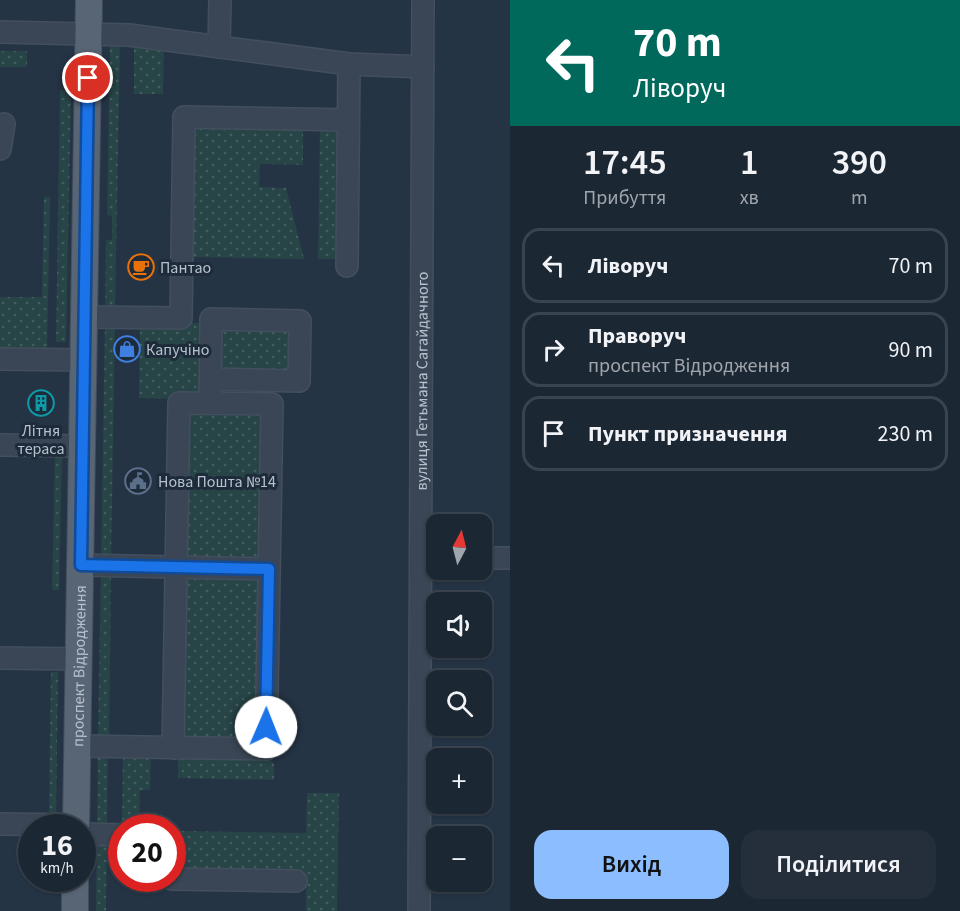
<!DOCTYPE html>
<html lang="uk">
<head>
<meta charset="utf-8">
<style>
	:root { --surface:#1c2734; --page:#252f3c; --text:#f1f3f6; --muted:#a0a5ac; --line:#3a444f; --accent:#8bbdff }
	body { margin:0; font-family:"Source Sans 3",sans-serif; background:var(--page); color:var(--text); height:100vh; display:flex; flex-direction:column; font-size:22px; white-space:nowrap }
	* { box-sizing:border-box; margin:0 }
	p { font-size:20px; color:var(--muted) }
	.icon { flex:none; width:33px; height:33px; fill:none; stroke:currentColor; stroke-width:2; stroke-linecap:round; stroke-linejoin:round }
	.map { position:relative; flex:1; overflow:hidden }
	.drawer { display:flex; flex-direction:column; background:var(--surface); width:450px }
	.drawer>* { flex:none }
	.hud { background:#00695c; color:#fff; overflow:hidden }
	.needle { width:39px; rotate:7deg }
	.fabs { position:absolute; left:426px; top:514px; display:grid; gap:12px }
	.fabs a { display:grid; place-items:center; width:66px; height:66px; border-radius:12px; background:var(--surface); box-shadow:0 2px 4px #0004,0 0 0 2px var(--line); font-size:30px }
	.speed { position:absolute; left:18px; top:814px; display:flex; gap:12px; font-size:30px; font-weight:700; text-align:center }
	.speed>* { display:grid; place-content:center; width:78px; height:78px; border-radius:50%; background:var(--surface); box-shadow:0 2px 4px #0004,0 0 0 2px var(--line); line-height:1 }
	.speed small { font-size:15px; font-weight:400 }
	.speed .limit { border:9px solid #d22; background:#fff; color:#111 }
	.pin { position:absolute; display:grid; place-items:center; width:51px; height:51px; color:#fff; margin:-26px; border:3px solid #fff; border-radius:50%; box-shadow:0 2px 6px #0007 }
	.me { position:absolute; width:66px; margin:-33px; rotate:1deg; stroke-linejoin:round; filter:drop-shadow(0 0 4px #0008) }
	.turn { display:flex; align-items:center; gap:21px; height:126px; padding:0 24px; font-size:27px }
	.turn .icon { width:78px; height:78px; stroke-width:2.5 }
	.turn b { display:block; font-size:42px; line-height:51px }
	.eta { display:flex; justify-content:space-evenly; align-items:center; height:102px; text-align:center }
	.eta b { font-size:36px; font-weight:600; line-height:42px }
	.primary-button { display:flex; gap:12px; margin-top:auto; padding:12px 24px }
	.primary-button a { flex:1; height:69px; border-radius:18px; background:var(--accent); color:#111; font-size:24px; font-weight:600; line-height:69px; text-align:center }
	.primary-button a+a { background:var(--page); color:var(--text) }
	ul { padding:0; list-style:none }
	li { display:flex; align-items:center; gap:18px; height:75px; margin:0 12px 9px; padding:0 12px; border:3px solid var(--line); border-radius:18px }
	li div { flex:1 }
	li b { display:block; font-size:22px }
	li em { font-style:normal }
	main { display:flex; flex:1; min-height:0 }
	.map>svg:first-child { display:block }
	.grass { fill:url(#grass-dots) }
	.lines { fill:none; stroke-linecap:round; stroke-linejoin:round }
	.minor-casing { stroke:#434f5e; stroke-width:24 }
	.major-casing { stroke:#434f5e; stroke-width:28 }
	.minor { stroke:#3a4655; stroke-width:21 }
	.major { stroke:#586574; stroke-width:26 }
	.route-casing { stroke:#114b97; stroke-width:15 }
	.route { stroke:#1a73e8; stroke-width:10 }
	.labels { text-anchor:middle; stroke-width:6; stroke-linejoin:round; paint-order:stroke }
	.poi-label { font-size:16px; fill:#b7c1ce; stroke:#1e2b3a; text-anchor:start }
	.street-label { font-size:16px; fill:#b7c1ce; stroke:#1e2b3a }
</style>
</head>
<body>
<main>
<div class="map">
<svg width="510" height="911" viewBox="0 0 510 911">
	<defs>
		<pattern id="grass-dots" width="8" height="8" patternUnits="userSpaceOnUse" patternTransform="scale(1.5)"><rect width="8" height="8" fill="#274446"/><path d="M2 2h.1M6 6h.1" fill="none" stroke="#445d60" stroke-width="1.8" stroke-linecap="round"/></pattern>
	</defs>
	<rect width="100%" height="100%" fill="#253445"/>
	<path class="grass" d="M110,43H120L115,310H105L106,240H112V216L107,215Z
		M134,43L164,47L163,94H134Z
		M0,51H27V67H0Z
		M60,90H71L66,342H56Z
		M191,125L303,126V165L260,164L259,187L286,188L304,259L189,257Z
		M320,127H341L339,259H318Z
		M44,197H50L47,352L0,351V297H42Z
		M140,322L205,323L204,399L139,398Z
		M105,324L115,325L111,560H101Z
		M217,325L294,326L293,375L216,374Z
		M186,411L263,412L260,560L183,559Z
		M55,452H62L59,590H52Z
		M101,572H111L109,741H98Z
		M184,574L261,576L258,741L181,740Z
		M51,672H58L56,814H49Z
		M98,751L108,752L107,829H97Z
		M123,752L151,753L150,790H140L139,828H122Z
		M178,753L264,755L274,763V780L178,778Z
		M307,793H339L337,911H306V875L180,873V831L306,833Z
		M97,840H107L106,911H96Z"/>
	<g class="lines">
		<g class="minor-casing">
			<g id="minor">
				<path d="M0,32L129,35L349,64L423,67"/>
				<path d="M219,47L220,0"/>
				<path d="M0,149L4,124"/>
				<path d="M347,266L349,64"/>
				<path d="M85,317L181,318L184,117L348,120"/>
				<path d="M0,359L84,360"/>
				<path d="M210,403L211,319L300,321L299,381L210,379"/>
				<path d="M0,445L83,446"/>
				<path d="M482,558H510"/>
				<path d="M81,565L269,569"/>
				<path d="M0,658L79,659"/>
				<path d="M78,746L266,749L272,404L179,403L173,748"/>
				<path d="M0,824L76,825"/>
				<path d="M82,834L122,835"/>
				<path d="M172,879L296,881"/>
				<path id="s1" d="M419,911L423,0"/>
			</g>
		</g>
		<g class="major-casing">
			<g id="major">
				<path id="s2" d="M76,828L89,0"/>
				<path d="M75,911V879"/>
			</g>
		</g>
		<use href="#minor" class="minor"/>
		<use href="#major" class="major"/>
	</g>
	<g class="lines">
		<g class="route-casing">
			<path id="route" d="M88,78L81,565L269,569L266,727"/>
		</g>
		<use href="#route" class="route"/>
	</g>
	<defs>
		<g id="cafe-ring" transform="scale(1.35)"><circle r="9.5" fill="#1e2b3a" stroke="#e8710a" stroke-width="1.5"/><path d="M-5.5-4.5H6V0H3Q3 3.5 0 3.5H-2.5Q-5.5 3.5-5.5 0ZM3-3.2v2h1.7v-2ZM-6 4.5H4V6H-6Z" fill="#e8710a"/></g>
		<g id="shop-ring" transform="scale(1.35)"><circle r="9.5" fill="#1e2b3a" stroke="#3f7fe0" stroke-width="1.5"/><path d="M-5-2.5h2.3a2.7 3.5 0 0 1 5.4 0H5L5.5 6h-11ZM-1.5-2.5h3a1.5 2.3 0 0 0-3 0Z" fill="#3f7fe0"/></g>
		<g id="building-ring" transform="scale(1.35)"><circle r="9.5" fill="#1e2b3a" stroke="#0f9aa8" stroke-width="1.5"/><path d="M-4-6H4V6H1V3H-1V6H-4ZM-2.5-4.3h1.7v1.8h-1.7ZM.8-4.3h1.7v1.8H.8ZM-2.5-1h1.7V.8h-1.7ZM.8-1h1.7V.8H.8Z" fill="#0f9aa8"/></g>
		<g id="civic-ring" transform="scale(1.35)"><circle r="9.5" fill="#1e2b3a" stroke="#5c6f8a" stroke-width="1.5"/><path d="M-.6-6.5H3V-4.5H.6V-3L4-1V1h2V6H-6V1h2V-1L-.6-3ZM-1.2 2.5V6h2.4V2.5Z" fill="#5c6f8a"/></g>
	</defs>
	<g fill-rule="evenodd">
		<use href="#cafe-ring" x="141" y="267"/>
		<use href="#shop-ring" x="127" y="349"/>
		<use href="#building-ring" x="41" y="403"/>
		<use href="#civic-ring" x="138" y="481"/>
	</g>
	<g class="labels">
		<g class="poi-label">
			<text x="160" y="273">Пантао</text>
			<text x="146" y="355">Капучіно</text>
			<text x="41" y="436" text-anchor="middle">Літня<tspan x="41" dy="18">тераса</tspan></text>
			<text x="158" y="487">Нова Пошта №14</text>
		</g>
		<g class="street-label">
			<text dy="6" stroke="none"><textPath href="#s1" startOffset="530">вулиця Гетьмана Сагайдачного</textPath></text>
			<text dy="6" stroke="none"><textPath href="#s2" startOffset="162">проспект Відродження</textPath></text>
		</g>
	</g>
</svg>
<div class="fabs">
<a><svg class="needle" viewBox="-14 -14 28 28"><path d="M0-13l5 13h-10z" fill="#e53935"/><path d="M0 13l5-13h-10z" fill="#a0a5ac"/></svg></a>
<a><svg class="icon" aria-label="sound" viewBox="0 0 24 24"><path d="M4 9h4l5-4v14l-5-4H4zM17 9q2 3 0 6"/></svg></a>
<a><svg class="icon" aria-label="search" viewBox="0 0 24 24"><circle cx="10" cy="10" r="6"/><path d="M15 15l6 6"/></svg></a>
<a>+</a>
<a>−</a>
</div>
<div class="speed"><div>16<small>km/h</small></div><div class="limit">20</div></div>
<div class="pin" style="left:88px;top:78px;background:#d93025"><svg class="icon" aria-label="arrive" viewBox="0 0 24 24"><path d="M6 21V4h12l-3 4 3 4H6"/></svg></div>
<svg class="me" style="left:266px;top:727px" viewBox="-20 -20 40 40"><circle r="19" fill="#fff"/><path d="M0-13L10 11 0 6-10 11z" fill="#1a73e8"/></svg>
</div>
<section class="drawer">
<div class="hud">
<div class="turn"><svg class="icon" aria-label="left" viewBox="0 0 24 24"><path d="M17 20v-9H6M10 6l-5 5 5 5"/></svg><div><b>70 m</b>Ліворуч</div></div>
</div>
<div class="eta">
<div><b>17:45</b><p>Прибуття</p></div>
<div><b>1</b><p>хв</p></div>
<div><b>390</b><p>m</p></div>
</div>
<ul>
<li><svg class="icon" aria-label="left" viewBox="0 0 24 24"><path d="M17 20v-9H6M10 6l-5 5 5 5"/></svg><div><b>Ліворуч</b></div><em>70 m</em></li>
<li><svg class="icon" aria-label="right" viewBox="0 0 24 24"><path d="M7 20v-9h11M14 6l5 5-5 5"/></svg><div><b>Праворуч</b><p>проспект Відродження</p></div><em>90 m</em></li>
<li><svg class="icon" aria-label="arrive" viewBox="0 0 24 24"><path d="M6 21V4h12l-3 4 3 4H6"/></svg><div><b>Пункт призначення</b></div><em>230 m</em></li>
</ul>
<div class="primary-button"><a>Вихід</a><a>Поділитися</a></div>
</section>
</main>
</body>
</html>
